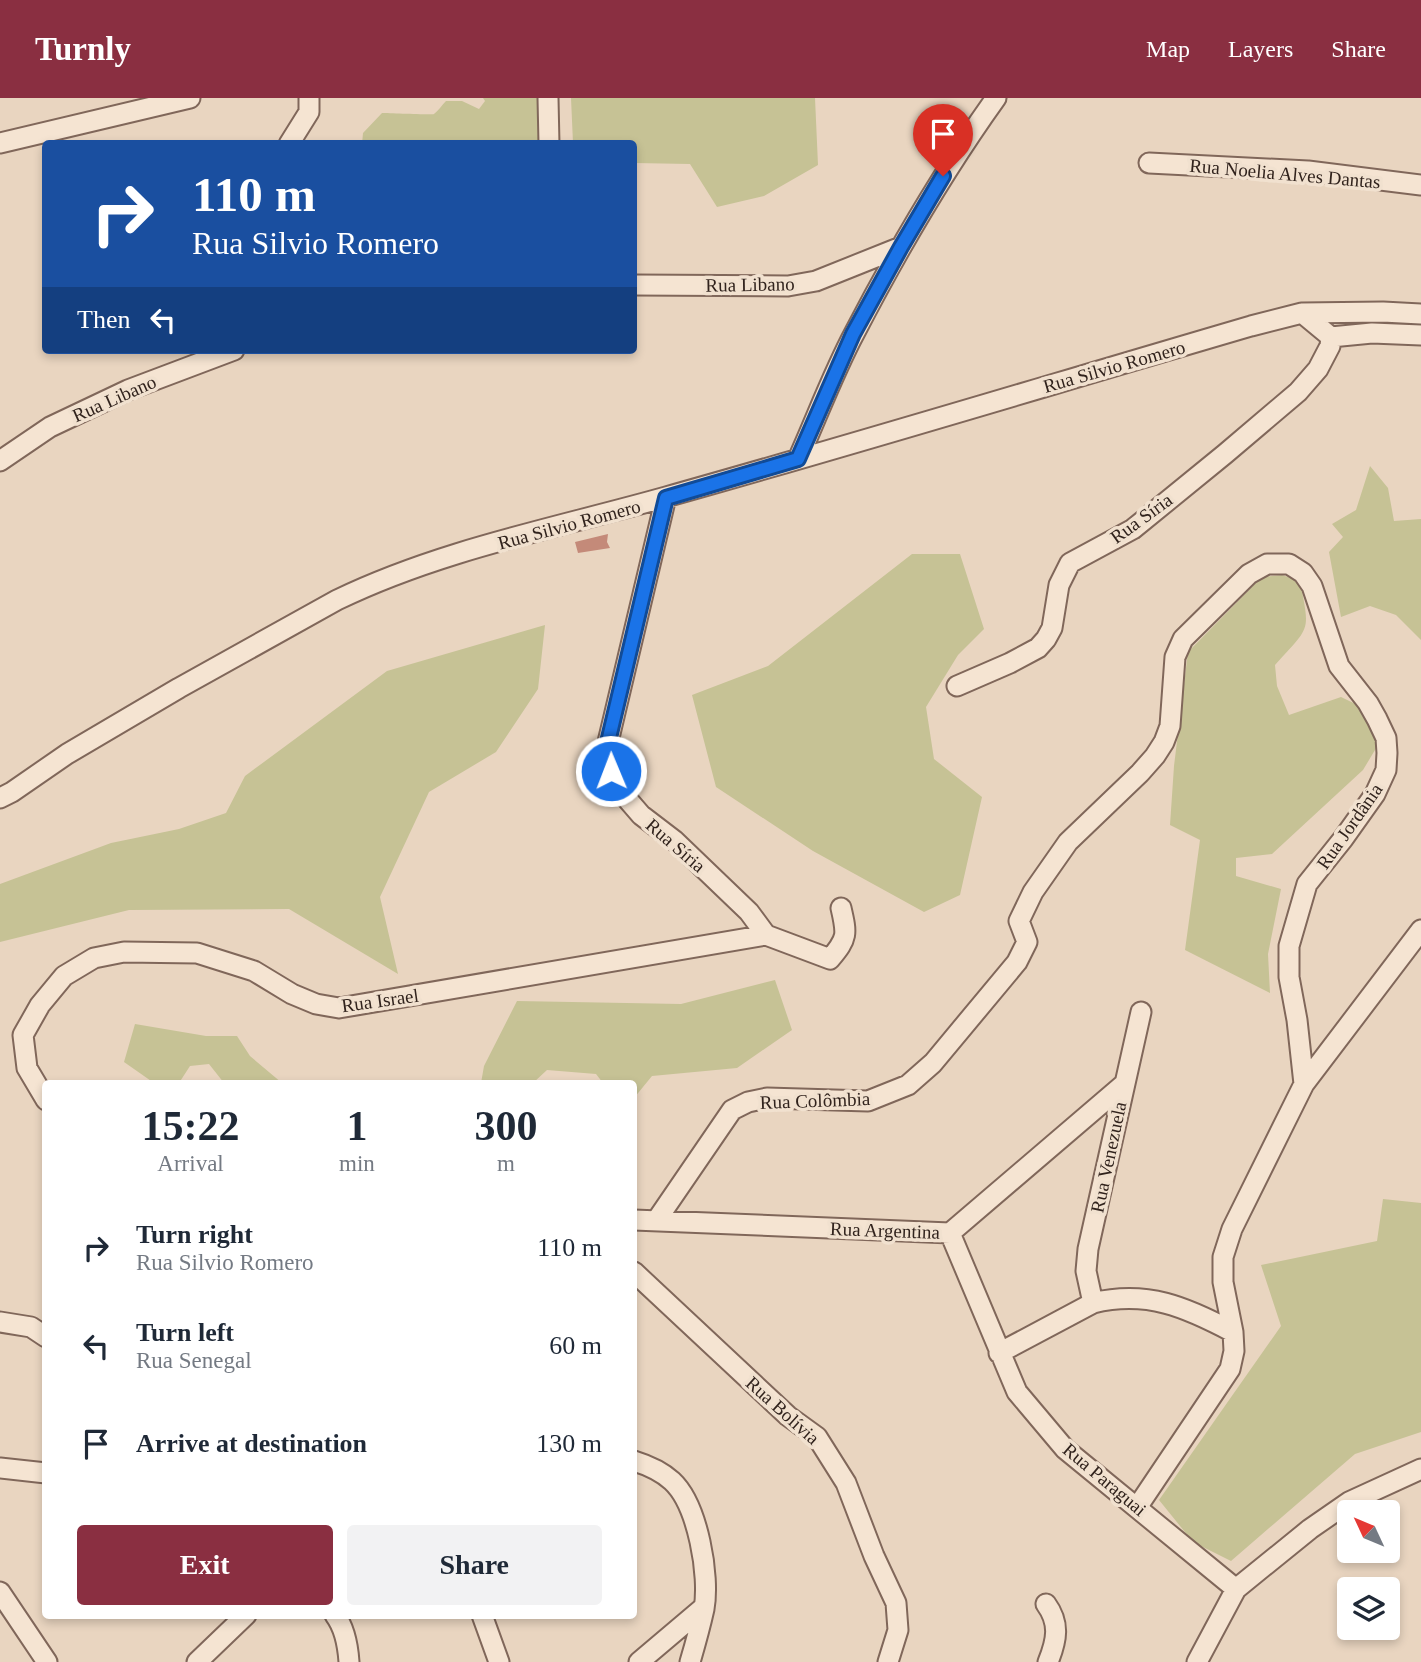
<!DOCTYPE html>
<html lang="en">
<head>
<meta charset="utf-8">
<style>
	:root { --surface:#fff; --page:#f2f2f3; --text:#1f2937; --muted:#747a83; --accent:#8a2f41 }
	body { margin:0; font-family:Georgia,serif; background:var(--page); color:var(--text); height:100vh; display:flex; flex-direction:column; font-size:26px; white-space:nowrap }
	* { box-sizing:border-box; margin:0 }
	p { font-size:23px; color:var(--muted) }
	.icon { flex:none; width:38px; height:38px; fill:none; stroke:currentColor; stroke-width:2; stroke-linecap:round; stroke-linejoin:round }
	.map { position:relative; flex:1; overflow:hidden }
	.side { position:absolute; left:42px; top:982px; width:595px; height:539px; display:flex; flex-direction:column; background:var(--surface); border-radius:7px; box-shadow:0 4px 10px #0003 }
	.side>* { flex:none }
	.top-card { position:absolute; left:42px; top:42px; width:595px; height:214px; border-radius:7px; box-shadow:0 4px 10px #0003; background:#1a4fa0; color:#fff; overflow:hidden }
	.needle { width:46px; rotate:314deg }
	.tools { position:absolute; left:1337px; top:1402px; display:grid; gap:14px }
	.tools a { display:grid; place-items:center; width:63px; height:63px; border-radius:7px; background:var(--surface); box-shadow:0 4px 10px #0003; font-size:35px }
	.pin { position:absolute; display:grid; place-items:center; width:60px; height:60px; color:#fff; margin:-72px -30px; border-radius:50% 50% 50% 0; rotate:-45deg; box-shadow:0 0 7px #0007 }
	.pin .icon { rotate:45deg }
	.me { position:absolute; width:77px; margin:-38px; rotate:359deg; stroke-linejoin:round; filter:drop-shadow(0 0 5px #0008) }
	.turn { display:flex; align-items:center; gap:24px; height:147px; padding:0 35px; font-size:32px }
	.turn .icon { width:91px; height:91px; stroke-width:2.5 }
	.turn b { display:block; font-size:49px; line-height:60px }
	.then { display:flex; align-items:center; height:66px; padding:0 35px; background:#0003; gap:14px; font-size:26px }
	.eta { display:flex; justify-content:space-evenly; align-items:center; height:119px; text-align:center }
	.eta b { font-size:42px; font-weight:800; line-height:49px }
	.cta { display:flex; gap:14px; margin-top:auto; padding:14px 35px }
	.cta a { flex:1; height:80px; border-radius:7px; background:var(--accent); color:#fff; font-size:28px; font-weight:800; line-height:80px; text-align:center }
	.cta a+a { background:var(--page); color:var(--text) }
	ul { padding:0; list-style:none }
	li { display:flex; align-items:center; gap:21px; height:98px; padding:0 35px }
	li div { flex:1 }
	li b { display:block; font-size:26px }
	li em { font-style:normal }
	header { display:flex; align-items:center; gap:42px; box-sizing:border-box; height:98px; padding:0 35px; background:var(--accent); color:#fff }
	header strong { font-size:33px }
	nav { display:flex; gap:38px; margin-inline-start:auto; font-size:24px }
	.map>svg:first-child { display:block }
	.green { fill:#c6c295 }
	.building { fill:#c48a79 }
	.lines { fill:none; stroke-linecap:round; stroke-linejoin:round }
	.minor-casing { stroke:#80675a; stroke-width:23 }
	.minor { stroke:#f5e4d2; stroke-width:19 }
	.route-casing { stroke:#114b97; stroke-width:18 }
	.route { stroke:#1a73e8; stroke-width:12 }
	.labels { text-anchor:middle; stroke-width:7; stroke-linejoin:round; paint-order:stroke }
	.street-label { font-size:19px; fill:#31231d; stroke:#f1e1cf }
</style>
</head>
<body>
<header>
<strong>Turnly</strong>
<nav><a>Map</a><a>Layers</a><a>Share</a></nav>
</header>
<div class="map">
<svg width="1421" height="1564" viewBox="0 0 1421 1564">
	<rect width="100%" height="100%" fill="#e9d5c0"/>
	<path class="green" d="M483,0H542L544,45L362,46L363,35L382,15C390,15 431,17 434,16C438,13 442,7 446,3H462L479,11L485,3Z
		M571,0H815L818,67L764,98L717,109L690,66L634,65V46L573,45Z
		M1370,368L1388,390L1394,423L1421,421V542L1396,517L1370,508L1341,519L1329,454L1343,439L1332,426L1356,412Z
		M912,456H960L984,531L958,557L926,609L934,661L982,699L960,797L924,814L813,753L716,689L692,597L768,568Z
		M1282,477L1300,483C1310,535 1311,527 1275,567L1277,588L1289,617L1341,599L1366,611L1378,647L1363,672L1272,756L1236,760V778L1281,791L1268,856L1270,895L1185,852L1200,742L1170,727L1174,668L1188,554L1262,479Z
		M545,527L538,591L496,654L429,694L380,799L398,876L289,811L129,812L0,844V786L111,745L179,731L226,715L245,678L387,573Z
		M775,882L792,932L737,970L652,978L634,1000V985H603L596,976L547,972L533,985H481L484,968L517,903L681,906Z
		M135,926L206,938H237L250,958L282,985H224L209,966L190,968L179,985H154L124,964Z
		M1383,1101L1421,1105V1334L1355,1356L1231,1463L1193,1444L1159,1402L1281,1228L1261,1167L1377,1143Z"/>
	<path class="building" d="M608,436L607,444L610,450L578,455L575,444Z"/>
	<g class="lines">
		<g class="minor-casing">
			<path id="minor" d="M548,0L549,46
				M0,45L190,0
				M289,46L309,14V0
				M1149,65L1308,73L1421,87
				M634,187L788,188L816,183L901,149
				M1302,215L1331,239L1372,235L1421,237
				M798,361C817,319 833,275 855,234C897,153 943,74 996,0
				M0,363L50,329L128,292L234,252
				M666,399L608,644L611,673L622,695L641,717L675,743L749,814L766,837L830,861C848,840 847,836 841,810
				M957,588L1010,565L1038,550L1046,541L1052,530L1059,487L1070,465L1133,431L1225,356L1298,294L1318,271L1330,248L1331,239
				M0,700L12,694L67,656L179,590L337,502C440,452 556,430 666,399C862,344 1056,285 1251,228L1302,215L1383,214L1421,216
				M46,1002L27,970L23,937L40,907L64,878L94,860L124,854L197,855L254,873L292,896L316,906L339,910L766,837
				M634,1122L950,1135L1123,987
				M656,1123L732,1012L748,1004L767,1000L868,1003L908,987L933,965L1017,864L1027,844L1019,823L1033,794L1068,744L1140,675L1155,658L1164,644L1170,628L1175,559L1183,541L1249,476L1267,466H1289L1303,475L1312,488L1339,568L1368,605L1377,621L1386,640L1387,655L1386,672L1375,696L1343,741L1307,786L1289,848V879L1297,922L1304,986
				M950,1135L1017,1294L1065,1351L1236,1491
				M634,1174L788,1318L817,1339L846,1385L874,1458L896,1505L898,1532L888,1564
				M1093,1205L1086,1173L1088,1151L1141,914
				M0,1224L31,1229L46,1239
				M999,1255L1093,1205C1147,1192 1186,1209 1233,1234
				M634,1363C647,1367 661,1373 672,1383C698,1407 710,1478 704,1511C700,1529 695,1547 690,1564
				M0,1370L46,1375
				M1138,1408L1230,1271L1234,1253L1233,1234L1223,1184V1159L1232,1131L1304,986L1421,832
				M0,1494L47,1564
				M1046,1506C1060,1525 1057,1542 1048,1564
				M335,1517C344,1529 348,1549 349,1564
				M482,1517L499,1564
				M197,1564L246,1517
				M639,1564L704,1509
				M1197,1564L1236,1491L1310,1431L1349,1404L1421,1371"/>
		</g>
		<use href="#minor" class="minor"/>
	</g>
	<g class="lines">
		<g class="route-casing">
			<path id="route" d="M611,673L608,644L666,400L798,361L853,236L901,149L943,78"/>
		</g>
		<use href="#route" class="route"/>
	</g>
	<g class="labels">
		<g class="street-label">
			<text transform="translate(1285 75) rotate(5)" y="7">Rua Noelia Alves Dantas</text>
			<text transform="translate(750 186) rotate(-1)" y="7">Rua Libano</text>
			<text transform="translate(1114 268) rotate(-16)" y="7">Rua Silvio Romero</text>
			<text transform="translate(114 300) rotate(-24)" y="7">Rua Libano</text>
			<text transform="translate(1141 420) rotate(-36)" y="7">Rua Síria</text>
			<text transform="translate(569 426) rotate(-15)" y="7">Rua Silvio Romero</text>
			<text transform="translate(1349 728) rotate(-55)" y="7">Rua Jordânia</text>
			<text transform="translate(676 747) rotate(41)" y="7">Rua Síria</text>
			<text transform="translate(380 902) rotate(-8)" y="7">Rua Israel</text>
			<text transform="translate(815 1002) rotate(-2)" y="7">Rua Colômbia</text>
			<text transform="translate(1108 1059) rotate(-78)" y="7">Rua Venezuela</text>
			<text transform="translate(885 1132) rotate(2)" y="7">Rua Argentina</text>
			<text transform="translate(783 1312) rotate(42)" y="7">Rua Bolívia</text>
			<text transform="translate(1105 1381) rotate(40)" y="7">Rua Paraguai</text>
		</g>
	</g>
</svg>
<div class="tools">
<a><svg class="needle" viewBox="-14 -14 28 28"><path d="M0-13l5 13h-10z" fill="#e53935"/><path d="M0 13l5-13h-10z" fill="#747a83"/></svg></a>
<a><svg class="icon" aria-label="layers" viewBox="0 0 24 24"><path d="M12 4l9 5-9 5-9-5zM3 14l9 5 9-5"/></svg></a>
</div>
<div class="pin" style="left:943px;top:78px;background:#d93025"><svg class="icon" aria-label="arrive" viewBox="0 0 24 24"><path d="M6 21V4h12l-3 4 3 4H6"/></svg></div>
<svg class="me" style="left:611px;top:673px" viewBox="-20 -20 40 40"><circle r="17" fill="#1a73e8" stroke="#fff" stroke-width="3"/><path d="M0-11L8 9 0 5-8 9z" fill="#fff"/></svg>
<div class="top-card">
<div class="turn"><svg class="icon" aria-label="right" viewBox="0 0 24 24"><path d="M7 20v-9h11M14 6l5 5-5 5"/></svg><div><b>110 m</b>Rua Silvio Romero</div></div>
<div class="then">Then<svg class="icon" aria-label="left" viewBox="0 0 24 24"><path d="M17 20v-9H6M10 6l-5 5 5 5"/></svg></div>
</div>
<section class="side">
<div class="eta">
<div><b>15:22</b><p>Arrival</p></div>
<div><b>1</b><p>min</p></div>
<div><b>300</b><p>m</p></div>
</div>
<ul>
<li><svg class="icon" aria-label="right" viewBox="0 0 24 24"><path d="M7 20v-9h11M14 6l5 5-5 5"/></svg><div><b>Turn right</b><p>Rua Silvio Romero</p></div><em>110 m</em></li>
<li><svg class="icon" aria-label="left" viewBox="0 0 24 24"><path d="M17 20v-9H6M10 6l-5 5 5 5"/></svg><div><b>Turn left</b><p>Rua Senegal</p></div><em>60 m</em></li>
<li><svg class="icon" aria-label="arrive" viewBox="0 0 24 24"><path d="M6 21V4h12l-3 4 3 4H6"/></svg><div><b>Arrive at destination</b></div><em>130 m</em></li>
</ul>
<div class="cta"><a>Exit</a><a>Share</a></div>
</section>
</div>
</body>
</html>
